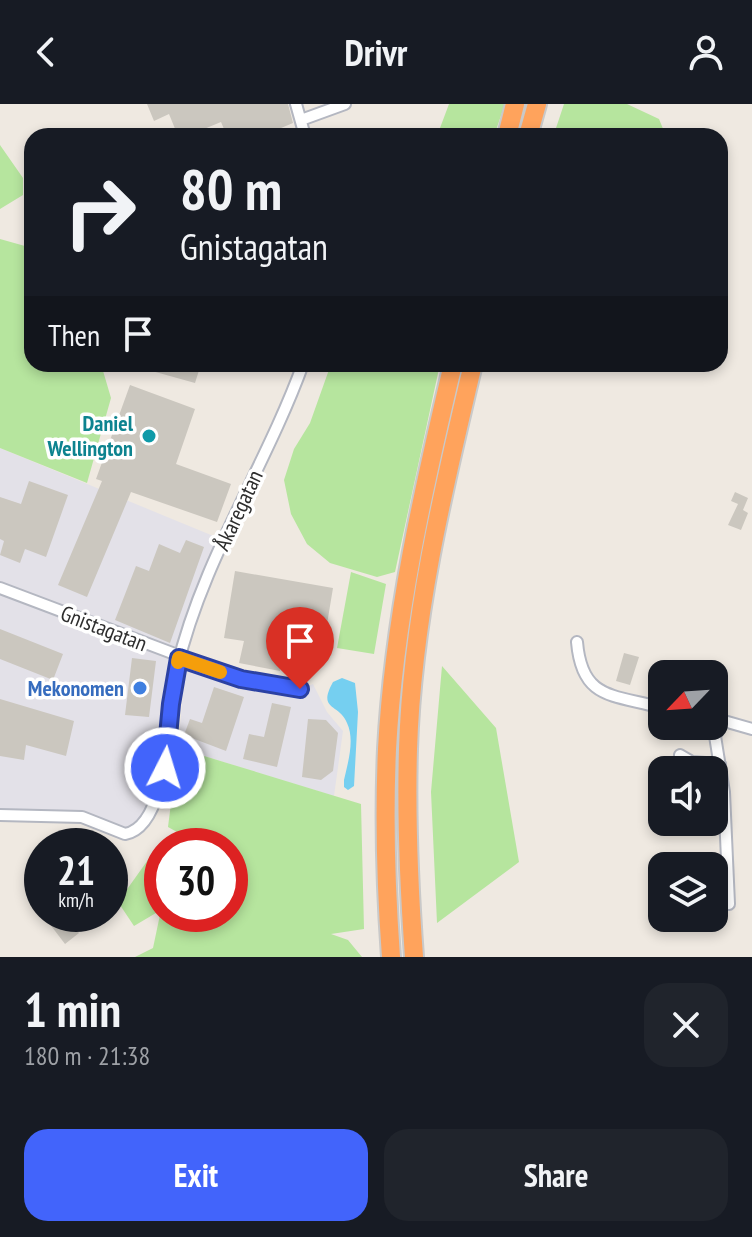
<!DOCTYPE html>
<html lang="en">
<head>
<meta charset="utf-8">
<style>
	:root { --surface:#171b24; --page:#20242c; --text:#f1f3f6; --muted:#9ea1a6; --accent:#4264fb }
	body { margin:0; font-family:"PT Sans Narrow",sans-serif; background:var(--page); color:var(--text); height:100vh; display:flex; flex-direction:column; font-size:30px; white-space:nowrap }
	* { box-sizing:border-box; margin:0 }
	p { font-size:26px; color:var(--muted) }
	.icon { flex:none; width:44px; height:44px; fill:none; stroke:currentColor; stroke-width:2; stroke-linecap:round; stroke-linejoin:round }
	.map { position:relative; height:853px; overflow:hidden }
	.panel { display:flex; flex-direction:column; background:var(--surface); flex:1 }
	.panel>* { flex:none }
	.guide { position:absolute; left:24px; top:24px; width:704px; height:244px; border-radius:24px; box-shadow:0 4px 12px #0003; background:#171b24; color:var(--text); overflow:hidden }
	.needle { width:52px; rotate:245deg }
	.fabs { position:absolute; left:648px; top:556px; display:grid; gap:16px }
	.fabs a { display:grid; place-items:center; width:80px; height:80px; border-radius:16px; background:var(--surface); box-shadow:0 4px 12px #0003; font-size:40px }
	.speed { position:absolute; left:24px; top:724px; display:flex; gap:16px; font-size:40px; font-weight:700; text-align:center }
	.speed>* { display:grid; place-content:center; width:104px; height:104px; border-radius:50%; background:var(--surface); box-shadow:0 4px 12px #0003; line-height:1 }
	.speed small { font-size:20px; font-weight:400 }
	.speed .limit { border:12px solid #d22; background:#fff; color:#111 }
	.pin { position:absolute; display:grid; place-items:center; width:68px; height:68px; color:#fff; margin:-82px -34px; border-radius:50% 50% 50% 0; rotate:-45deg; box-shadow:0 0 8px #0007 }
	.pin .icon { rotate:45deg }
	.me { position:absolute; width:88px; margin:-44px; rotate:5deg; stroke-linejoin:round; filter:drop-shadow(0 0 6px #0008) }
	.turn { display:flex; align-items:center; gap:28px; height:168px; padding:0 24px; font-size:36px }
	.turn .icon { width:104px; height:104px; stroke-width:2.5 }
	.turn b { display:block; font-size:56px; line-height:68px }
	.then { display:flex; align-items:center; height:76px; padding:0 24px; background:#0003; gap:16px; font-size:30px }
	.round { display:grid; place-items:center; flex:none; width:84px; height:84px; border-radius:24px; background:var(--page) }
	.summary { display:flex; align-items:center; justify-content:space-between; height:136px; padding:0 24px }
	h1 { font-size:48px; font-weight:600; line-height:60px }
	.action { display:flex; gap:16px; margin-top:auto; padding:16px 24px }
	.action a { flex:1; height:92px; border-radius:24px; background:var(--accent); color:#fff; font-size:32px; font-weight:600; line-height:92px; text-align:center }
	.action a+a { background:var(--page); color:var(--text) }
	header { display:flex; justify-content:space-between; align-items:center; height:104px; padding:0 24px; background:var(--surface); font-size:36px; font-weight:600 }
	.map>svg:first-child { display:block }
	.industrial { fill:#e3e1e8 }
	.green { fill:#b6e59e }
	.water { fill:#75cff0 }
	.building { fill:#cbc7bf }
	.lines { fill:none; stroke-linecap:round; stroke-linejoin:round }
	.street-casing { stroke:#b4b7c1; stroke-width:14 }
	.highway-casing { stroke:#c9c9c9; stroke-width:22 }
	.street { stroke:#fff; stroke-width:10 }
	.highway { stroke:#ffa35c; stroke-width:18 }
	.route-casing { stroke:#2b41a3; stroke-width:20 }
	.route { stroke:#4264fb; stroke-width:14 }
	.slow { stroke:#f59e0b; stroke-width:14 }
	.culture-dot { fill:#0f9aa8; stroke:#fff; stroke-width:3 }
	.shop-dot { fill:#3f7fe0; stroke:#fff; stroke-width:3 }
	.labels { text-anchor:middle; stroke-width:7; stroke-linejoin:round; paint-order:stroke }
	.culture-label { font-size:22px; font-weight:bold; fill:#0d838f; stroke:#fff; text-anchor:end }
	.street-label { font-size:22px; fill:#2e2e2e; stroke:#fff }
	.shop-label { font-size:22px; font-weight:bold; fill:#366cbe; stroke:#fff; text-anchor:end }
</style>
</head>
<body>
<header><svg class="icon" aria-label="back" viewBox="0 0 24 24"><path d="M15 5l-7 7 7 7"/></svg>Drivr<svg class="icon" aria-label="person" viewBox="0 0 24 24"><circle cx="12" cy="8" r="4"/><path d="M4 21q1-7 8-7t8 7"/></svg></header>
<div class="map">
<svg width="752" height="853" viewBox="0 0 752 853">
	<rect width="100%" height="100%" fill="#efe9e1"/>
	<path class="industrial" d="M0,344L223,436L179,554L171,559V600L154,699L132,728L82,713H0Z
		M186,556L300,585L313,580L327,608L343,627L334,692L178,644Z"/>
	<path class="green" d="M449,0H505L494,32H437Z
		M564,0H627L659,15L666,32H559L554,30Z
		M0,41L23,74V91L0,105Z
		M0,135L32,144V260H101L111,294L87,379L0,344Z
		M331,260H440L395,468L377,473L330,459L307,440L291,410L284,376L294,345L310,319Z
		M351,468L386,480L374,550L337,544Z
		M442,562L496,624L519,758L437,819L431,688Z
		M178,644L361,700L364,825L331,830L348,836L362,853H135L153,844L161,806L134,822L118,798L150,753L162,749V810H230V742H184L195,738L168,723Z"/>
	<path class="water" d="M342,574L355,579L358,608L354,682L348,686L344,683V676C348,658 355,636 347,619C339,599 317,607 333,578Z"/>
	<path class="building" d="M147,0H288L293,19L262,32H227L221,18L187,32H178L169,10L154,17Z
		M134,260H201L195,279L134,262Z
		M130,281L195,305L176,360L231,380L217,418L131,388L87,493L58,481L102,377L96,375Z
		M29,377L68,391L46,453L25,445L20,459L0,451L4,437L0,435V393L21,400Z
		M735,388L748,394L743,406L748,409L741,426L728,421L738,400L731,397Z
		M186,436L204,443L170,539L115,516L136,462L149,467L159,440L180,449Z
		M235,467L333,484L322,550L284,544L280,567L239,559L244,537L224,534Z
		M0,525L63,550L53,576L0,555Z
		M624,549L639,553L630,581L616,577Z
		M132,554L156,557L149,613L125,611Z
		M214,583L244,593L226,647L184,631L190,615L202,619Z
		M0,595L74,617L66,652L26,641L24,656L0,652Z
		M272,599L291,603L277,663L243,655L249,630L264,633Z
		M308,615L326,616L338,629L333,667L321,676L302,673Z
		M62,810L79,829L65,840L49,819Z"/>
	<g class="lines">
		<g class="street-casing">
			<path id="street" d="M296,0L305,32
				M301,16L345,0
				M0,484L241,575L300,585
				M577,538C582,597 614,590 662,604
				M680,651L692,658L720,660
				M0,711L82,713L125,730C171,722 168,601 177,564C202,457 266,362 303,260
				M729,800L724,688L715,632L724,617L752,625"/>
		</g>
		<g class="highway-casing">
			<path id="highway" d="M507,32L515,0
				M528,32L537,0
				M391,853C386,785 384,714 387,645C394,515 423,386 453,260
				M414,853C409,784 406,714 408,645C412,515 443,386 473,260"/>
		</g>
		<use href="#street" class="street"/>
		<use href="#highway" class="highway"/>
	</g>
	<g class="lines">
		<g class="route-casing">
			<path id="route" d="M165,664L171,600L179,554L241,575L300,585"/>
		</g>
		<use href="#route" class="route"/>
		<path class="slow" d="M178,558L179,554L220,568"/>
	</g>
	<circle class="culture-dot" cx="149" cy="332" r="8"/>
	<circle class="shop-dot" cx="140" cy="584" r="8"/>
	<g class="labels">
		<g class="culture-label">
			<text x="133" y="327">Daniel<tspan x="133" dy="25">Wellington</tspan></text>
		</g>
		<g class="street-label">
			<text transform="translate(238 406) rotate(-65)" y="8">Åkaregatan</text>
			<text transform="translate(104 524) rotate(21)" y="8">Gnistagatan</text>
		</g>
		<g class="shop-label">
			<text x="124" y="592">Mekonomen</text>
		</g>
	</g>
</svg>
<div class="fabs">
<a><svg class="needle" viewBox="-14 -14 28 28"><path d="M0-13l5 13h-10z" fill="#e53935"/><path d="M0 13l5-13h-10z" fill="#9ea1a6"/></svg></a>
<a><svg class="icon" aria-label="sound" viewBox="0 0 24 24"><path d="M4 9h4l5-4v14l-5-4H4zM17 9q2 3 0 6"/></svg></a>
<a><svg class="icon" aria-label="layers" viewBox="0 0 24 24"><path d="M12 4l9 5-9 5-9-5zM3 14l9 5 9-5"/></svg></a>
</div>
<div class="speed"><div>21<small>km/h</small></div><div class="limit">30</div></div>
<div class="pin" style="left:300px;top:585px;background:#d93025"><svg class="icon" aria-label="arrive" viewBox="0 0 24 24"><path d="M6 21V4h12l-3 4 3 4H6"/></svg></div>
<svg class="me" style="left:165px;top:664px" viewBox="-20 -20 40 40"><circle r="17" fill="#4264fb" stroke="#fff" stroke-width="3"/><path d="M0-11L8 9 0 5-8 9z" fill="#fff"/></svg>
<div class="guide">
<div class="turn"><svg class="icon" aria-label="right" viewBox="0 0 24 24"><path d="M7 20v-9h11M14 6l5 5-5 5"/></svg><div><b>80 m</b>Gnistagatan</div></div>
<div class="then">Then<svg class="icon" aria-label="arrive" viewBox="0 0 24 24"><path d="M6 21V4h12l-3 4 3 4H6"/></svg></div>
</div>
</div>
<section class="panel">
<div class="summary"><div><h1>1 min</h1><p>180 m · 21:38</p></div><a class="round"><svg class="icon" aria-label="close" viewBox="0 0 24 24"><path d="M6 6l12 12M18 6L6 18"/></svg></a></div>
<div class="action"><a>Exit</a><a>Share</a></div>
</section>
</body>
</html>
